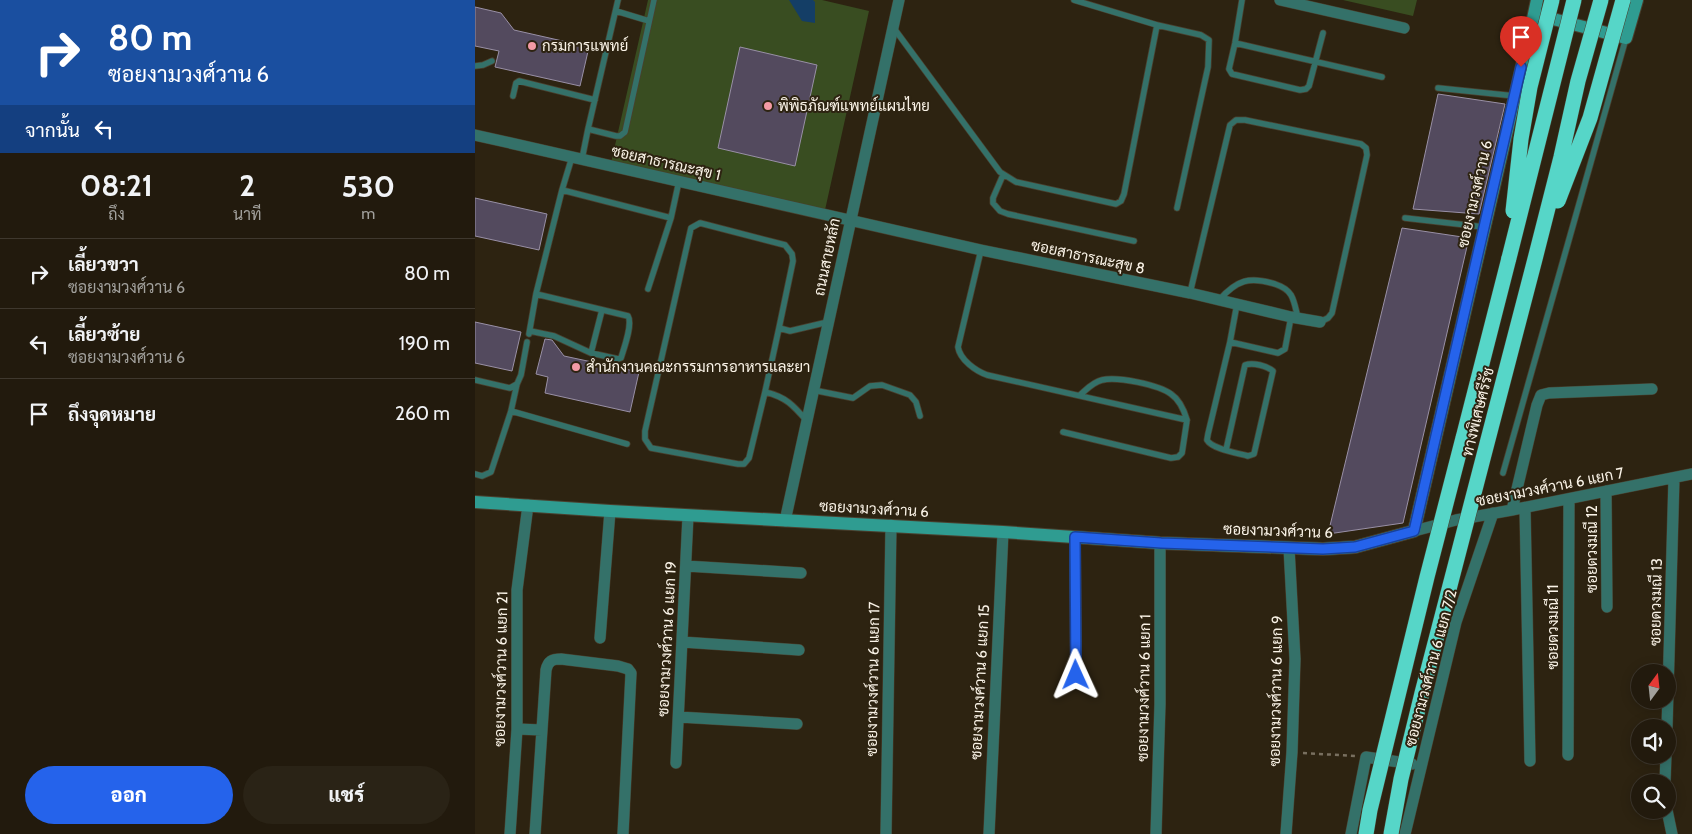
<!DOCTYPE html>
<html lang="th">
<head>
<meta charset="utf-8">
<style>
	:root { --surface:#221a0d; --page:#2a2316; --text:#f1f3f6; --muted:#a2a19d; --line:#3f382e; --accent:#2563eb }
	body { margin:0; font-family:Cabin,Sarabun,sans-serif; background:var(--page); color:var(--text); height:100vh; display:flex; flex-direction:column; font-size:19px; white-space:nowrap }
	* { box-sizing:border-box; margin:0 }
	p { font-size:16px; color:var(--muted) }
	.icon { flex:none; width:28px; height:28px; fill:none; stroke:currentColor; stroke-width:2; stroke-linecap:round; stroke-linejoin:round }
	.map { position:relative; flex:1; overflow:hidden }
	.sheet { display:flex; flex-direction:column; background:var(--surface); width:475px }
	.sheet>* { flex:none }
	.top-card { background:#1a4fa0; color:#fff; overflow:hidden }
	.needle { width:32px; rotate:15deg }
	.tools { position:absolute; left:1156px; top:664px; display:grid; gap:10px }
	.tools a { display:grid; place-items:center; width:45px; height:45px; border-radius:50%; background:var(--surface); box-shadow:0 2px 12px #0003,0 0 0 1px var(--line); font-size:25px }
	.pin { position:absolute; display:grid; place-items:center; width:42px; height:42px; color:#fff; margin:-51px -21px; border-radius:50% 50% 50% 0; rotate:-45deg; box-shadow:0 0 5px #0007 }
	.pin .icon { rotate:45deg }
	.me { position:absolute; width:55px; margin:-28px; rotate:359deg; stroke-linejoin:round; filter:drop-shadow(0 0 4px #0008) }
	.turn { display:flex; align-items:center; gap:18px; height:105px; padding:0 25px; font-size:22px }
	.turn .icon { width:65px; height:65px; stroke-width:2.5 }
	.turn b { display:block; font-size:35px; line-height:42px }
	.then { display:flex; align-items:center; height:48px; padding:0 25px; background:#0003; gap:10px; font-size:19px }
	.eta { display:flex; justify-content:space-evenly; align-items:center; height:85px; text-align:center }
	.eta b { font-size:30px; font-weight:800; line-height:35px }
	.primary-button { display:flex; gap:10px; margin-top:auto; padding:10px 25px }
	.primary-button a { flex:1; height:58px; border-radius:30px; background:var(--accent); color:#fff; font-size:20px; font-weight:800; line-height:58px; text-align:center }
	.primary-button a+a { background:var(--page); color:var(--text) }
	ul { padding:0; list-style:none }
	li { display:flex; align-items:center; gap:15px; height:70px; padding:0 25px; border-top:1px solid var(--line) }
	li div { flex:1 }
	li b { display:block; font-size:19px }
	li em { font-style:normal }
	main { display:flex; flex:1; min-height:0 }
	.map>svg:first-child { display:block }
	.green { fill:#394d21 }
	.water { fill:#143e66 }
	.building { fill:#534a5e; stroke:#9990a6 }
	.lines { fill:none; stroke-linecap:round; stroke-linejoin:round }
	.lane-casing { stroke:#4a402f; stroke-width:7 }
	.street-casing { stroke:#4a402f; stroke-width:12 }
	.secondary-casing { stroke:#4a402f; stroke-width:14 }
	.highway-casing { stroke:#4a402f; stroke-width:16 }
	.path { stroke:#786f5f; stroke-width:2.5; stroke-dasharray:4 4; stroke-linecap:butt }
	.lane { stroke:#347169; stroke-width:5.5 }
	.street { stroke:#347169; stroke-width:11 }
	.secondary { stroke:#2f9c91; stroke-width:12 }
	.highway { stroke:#56d6c8; stroke-width:15 }
	.highway-bridge-casing { stroke:#4a402f; stroke-width:16; stroke-linecap:butt }
	.highway-bridge { stroke:#56d6c8; stroke-width:15 }
	.route-casing { stroke:#184099; stroke-width:12 }
	.route { stroke:#2563eb; stroke-width:9 }
	.poi-dot { fill:#f49aa5; stroke:#2d2311; stroke-width:2 }
	.labels { text-anchor:middle; stroke-width:4; stroke-linejoin:round; paint-order:stroke }
	.poi-label { font-size:15px; fill:#faf3e7; stroke:#2d2311; text-anchor:start }
	.street-label { font-size:15px; fill:#faf3e7; stroke:#2d2311 }
</style>
</head>
<body>
<main>
<section class="sheet">
<div class="top-card">
<div class="turn"><svg class="icon" aria-label="right" viewBox="0 0 24 24"><path d="M7 20v-9h11M14 6l5 5-5 5"/></svg><div><b>80 m</b>ซอยงามวงศ์วาน 6</div></div>
<div class="then">จากนั้น<svg class="icon" aria-label="left" viewBox="0 0 24 24"><path d="M17 20v-9H6M10 6l-5 5 5 5"/></svg></div>
</div>
<div class="eta">
<div><b>08:21</b><p>ถึง</p></div>
<div><b>2</b><p>นาที</p></div>
<div><b>530</b><p>m</p></div>
</div>
<ul>
<li><svg class="icon" aria-label="right" viewBox="0 0 24 24"><path d="M7 20v-9h11M14 6l5 5-5 5"/></svg><div><b>เลี้ยวขวา</b><p>ซอยงามวงศ์วาน 6</p></div><em>80 m</em></li>
<li><svg class="icon" aria-label="left" viewBox="0 0 24 24"><path d="M17 20v-9H6M10 6l-5 5 5 5"/></svg><div><b>เลี้ยวซ้าย</b><p>ซอยงามวงศ์วาน 6</p></div><em>190 m</em></li>
<li><svg class="icon" aria-label="arrive" viewBox="0 0 24 24"><path d="M6 21V4h12l-3 4 3 4H6"/></svg><div><b>ถึงจุดหมาย</b></div><em>260 m</em></li>
</ul>
<div class="primary-button"><a>ออก</a><a>แชร์</a></div>
</section>
<div class="map">
<svg width="1217" height="834" viewBox="0 0 1217 834">
	<rect width="100%" height="100%" fill="#2d2311"/>
	<path class="green" d="M173,0H347L394,11L350,210L136,163Z
		M868,0H942L938,16Z"/>
	<path class="water" d="M314,0H338L340,2V23L327,21Z"/>
	<path class="building" d="M0,7L26,13L39,30L114,47L105,86L20,67L24,51L0,46Z
		M265,47L342,65L320,166L243,148Z
		M963,94L1030,104L1004,214L938,209Z
		M0,198L72,214L64,250L0,236Z
		M927,228L994,238L928,523L853,534Z
		M0,322L46,332L37,371L0,363Z
		M70,339L77,340L89,356L164,372L155,412L70,393L73,377L61,374Z"/>
	<g class="lines">
		<g class="lane-casing">
			<path id="lane" d="M143,0L113,129L141,136H145L150,132L179,0
				M767,0L760,43L754,69L757,74L825,90L831,89L834,86L848,33
				M141,11L174,21
				M682,25L726,35L734,40L733,67L702,208
				M418,27L525,172L541,182L641,204L646,201L649,194L682,25L599,0
				M760,43L907,77
				M0,66L8,65L17,61
				M963,88L1040,96
				M38,96L41,83L44,81L120,100
				M107,159L113,129
				M528,175L518,198V203L525,211L533,214L659,241
				M87,190L196,218L173,289
				M196,218L204,181
				M930,218L1009,227
				M506,250L483,347C485,360 501,371 512,375L712,420L707,453L703,457L696,458L588,432
				M715,293L755,125L761,120H770L886,144L891,148L892,155L857,313L853,318L845,322
				M744,300C762,280 774,276 800,284C806,286 813,290 816,295C820,302 821,311 823,318
				M55,331L79,336L116,353L143,359L146,358C149,348 158,324 153,316L61,294
				M54,334L61,294L87,190L97,157
				M755,342L762,304
				M116,353L127,310
				M0,380L35,388L42,384L46,375L52,342
				M338,390L378,398L395,386L407,385L435,395L441,402L445,416
				M290,392L304,328
				M605,395C612,389 618,382 627,380C642,376 684,385 696,394C705,400 709,410 712,420
				M36,411L152,444
				M332,421C318,405 311,397 290,392L274,458L269,464H263L176,448L170,439V431L216,228L225,223L310,245L317,254L318,261L304,328L315,331L353,322
				M751,450L770,365C778,362 792,366 798,371L779,454L773,456C762,453 737,449 732,440L733,434L755,342L803,353L810,349L816,317
				M1028,473L1151,38
				M0,474L7,476L16,472L36,411L42,384"/>
		</g>
		<g class="street-casing">
			<path id="street" d="M805,0L929,28
				M0,135L506,250L715,293L816,317L845,322
				M1131,491L1132,607
				M1050,508L1055,761
				M1037,510L1062,405L1066,395L1074,393L1177,389
				M310,521L424,0
				M939,531L981,520L1037,510L1217,474
				M600,537L601,675
				M211,566L326,573
				M125,638L135,511
				M207,642L324,650
				M204,717L322,724
				M1192,728L1199,478
				M42,729L67,730
				M1093,755L1094,499
				M201,763L213,516
				M1190,782L1191,755
				M1192,810L1197,834
				M35,834L42,729V590L53,505
				M60,834L71,670C73,661 77,659 86,659L143,666L153,669L156,673L148,834
				M411,834L416,525
				M514,834L528,532
				M681,834L685,704V543
				M811,834L817,752L820,659L814,548
				M876,834L891,757L937,764
				M930,834L981,622L1018,513"/>
		</g>
		<g class="secondary-casing">
			<path id="secondary" d="M1059,14L1062,0
				M0,502L135,511L528,532L685,543L848,549L880,547L939,531L1059,14L1151,38L1162,0"/>
		</g>
		<g class="highway-casing">
			<path id="highway" d="M988,438L1034,258"/>
		</g>
		<path class="path" d="M828,753L880,756"/>
		<use href="#lane" class="lane"/>
		<use href="#street" class="street"/>
		<use href="#secondary" class="secondary"/>
		<use href="#highway" class="highway"/>
		<g class="highway-bridge-casing">
			<path id="highway-bridge" d="M1083,201L1115,118L1148,0
				M1038,211L1046,139L1055,87L1077,0
				M1034,258L1099,0
				M891,834L895,810L952,577L988,438
				M916,834L926,779L947,693L1060,259L1086,157L1103,81L1126,0"/>
		</g>
		<use href="#highway-bridge" class="highway-bridge"/>
	</g>
	<g class="lines">
		<g class="route-casing">
			<path id="route" d="M601,675L600,537L686,543L848,549L880,547L939,531L1046,67"/>
		</g>
		<use href="#route" class="route"/>
	</g>
	<g class="poi-dot">
		<circle cx="57" cy="46" r="5"/>
		<circle cx="293" cy="106" r="5"/>
		<circle cx="101" cy="367" r="5"/>
	</g>
	<g class="labels">
		<g class="poi-label">
			<text x="67" y="51">กรมการแพทย์</text>
			<text x="303" y="111">พิพิธภัณฑ์แพทย์แผนไทย</text>
			<text x="111" y="372">สำนักงานคณะกรรมการอาหารและยา</text>
		</g>
		<g class="street-label">
			<text transform="translate(191 163) rotate(13)" y="5">ซอยสาธารณะสุข 1</text>
			<text transform="translate(1000 194) rotate(-77)" y="5">ซอยงามวงศ์วาน 6</text>
			<text transform="translate(352 257) rotate(-78)" y="5">ถนนสายหลัก</text>
			<text transform="translate(613 257) rotate(12)" y="5">ซอยสาธารณะสุข 8</text>
			<text transform="translate(1003 412) rotate(-76)" y="5">ทางพิเศษศรีรัช</text>
			<text transform="translate(1075 487) rotate(-11)" y="5">ซอยงามวงศ์วาน 6 แยก 7</text>
			<text transform="translate(399 509) rotate(3)" y="5">ซอยงามวงศ์วาน 6</text>
			<text transform="translate(803 531) rotate(2)" y="5">ซอยงามวงศ์วาน 6</text>
			<text transform="translate(1117 549) rotate(-90)" y="5">ซอยดวงมณี 12</text>
			<text transform="translate(1181 602) rotate(-89)" y="5">ซอยดวงมณี 13</text>
			<text transform="translate(1078 627) rotate(-90)" y="5">ซอยดวงมณี 11</text>
			<text transform="translate(192 639) rotate(-87)" y="5">ซอยงามวงศ์วาน 6 แยก 19</text>
			<text transform="translate(956 668) rotate(-75)" y="5">ซอยงามวงศ์วาน 6 แยก 7/2</text>
			<text transform="translate(26 669) rotate(-89)" y="5">ซอยงามวงศ์วาน 6 แยก 21</text>
			<text transform="translate(398 679) rotate(-89)" y="5">ซอยงามวงศ์วาน 6 แยก 17</text>
			<text transform="translate(505 682) rotate(-87)" y="5">ซอยงามวงศ์วาน 6 แยก 15</text>
			<text transform="translate(669 688) rotate(-89)" y="5">ซอยงามวงศ์วาน 6 แยก 1</text>
			<text transform="translate(801 691) rotate(-89)" y="5">ซอยงามวงศ์วาน 6 แยก 9</text>
		</g>
	</g>
</svg>
<div class="tools">
<a><svg class="needle" viewBox="-14 -14 28 28"><path d="M0-13l5 13h-10z" fill="#e53935"/><path d="M0 13l5-13h-10z" fill="#a2a19d"/></svg></a>
<a><svg class="icon" aria-label="sound" viewBox="0 0 24 24"><path d="M4 9h4l5-4v14l-5-4H4zM17 9q2 3 0 6"/></svg></a>
<a><svg class="icon" aria-label="search" viewBox="0 0 24 24"><circle cx="10" cy="10" r="6"/><path d="M15 15l6 6"/></svg></a>
</div>
<div class="pin" style="left:1046px;top:67px;background:#d93025"><svg class="icon" aria-label="arrive" viewBox="0 0 24 24"><path d="M6 21V4h12l-3 4 3 4H6"/></svg></div>
<svg class="me" style="left:601px;top:675px" viewBox="-20 -20 40 40"><path d="M0-17L14 15 0 8-14 15z" fill="#2563eb" stroke="#fff" stroke-width="4"/></svg>
</div>
</main>
</body>
</html>
